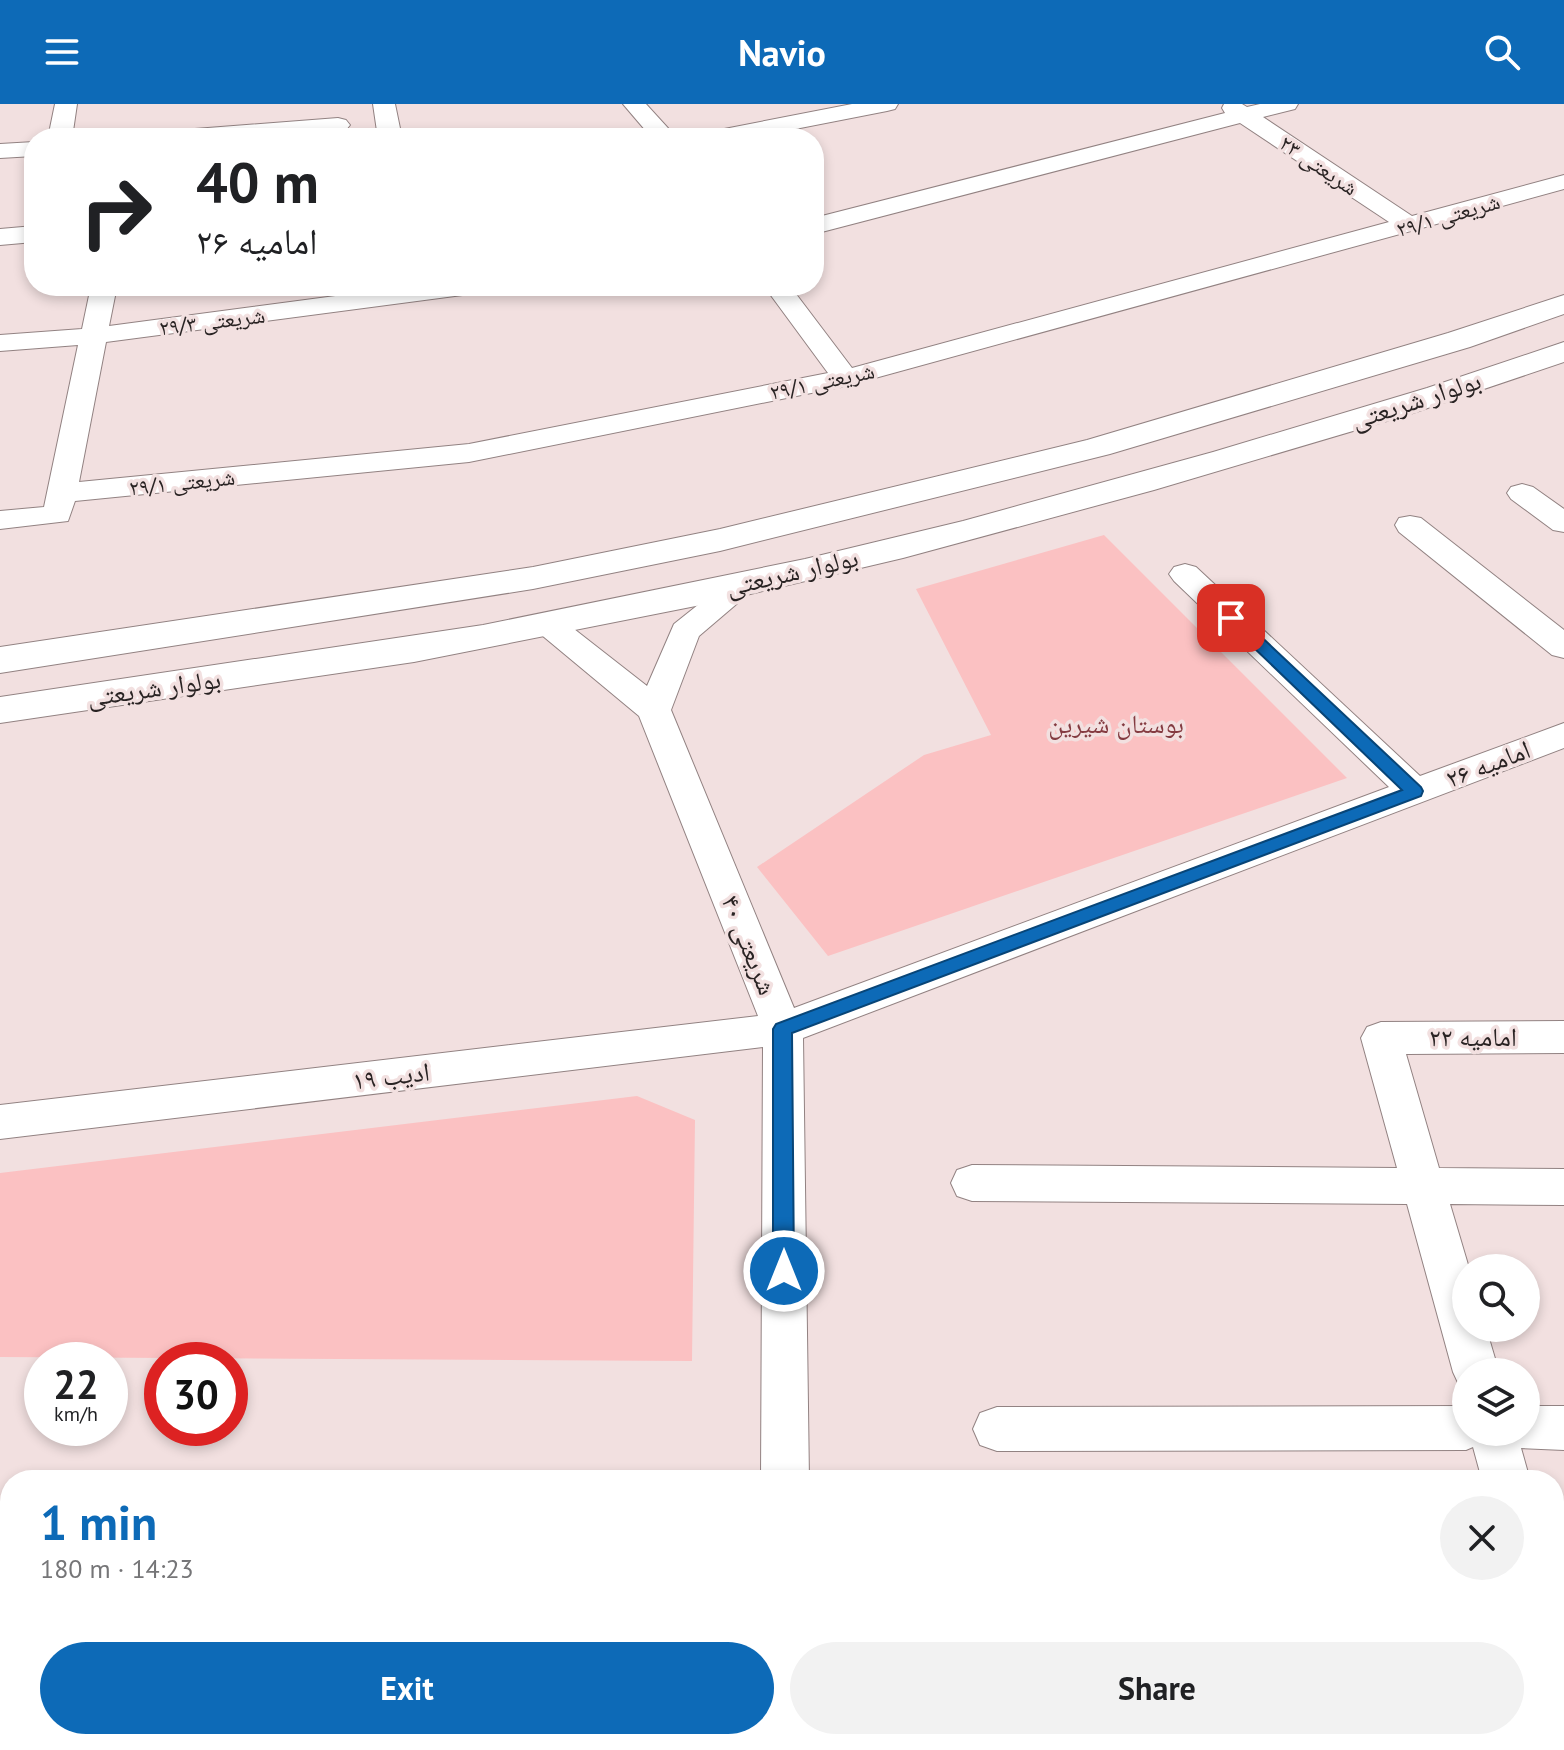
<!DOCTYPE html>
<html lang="en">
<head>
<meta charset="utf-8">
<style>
	:root { --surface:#fff; --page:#f2f2f2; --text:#202124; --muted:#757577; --accent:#0d6ab7 }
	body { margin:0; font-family:"PT Sans","Noto Naskh Arabic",sans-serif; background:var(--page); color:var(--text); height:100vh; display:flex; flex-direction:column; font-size:30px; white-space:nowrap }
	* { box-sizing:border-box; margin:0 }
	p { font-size:26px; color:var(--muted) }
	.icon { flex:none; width:44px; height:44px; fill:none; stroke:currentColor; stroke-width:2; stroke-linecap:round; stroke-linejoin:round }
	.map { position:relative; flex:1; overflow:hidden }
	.sheet { position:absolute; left:0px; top:1366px; width:1564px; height:280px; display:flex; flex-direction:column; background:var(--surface); border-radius:32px 32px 0 0; box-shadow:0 4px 12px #0003 }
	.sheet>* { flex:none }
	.banner { position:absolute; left:24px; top:24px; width:800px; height:168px; border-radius:32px; box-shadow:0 4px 12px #0003; background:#fff; color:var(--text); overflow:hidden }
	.controls { position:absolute; left:1452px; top:1150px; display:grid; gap:16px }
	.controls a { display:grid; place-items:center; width:88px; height:88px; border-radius:50%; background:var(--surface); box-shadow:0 4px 12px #0003; font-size:40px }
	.speed { position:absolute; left:24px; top:1238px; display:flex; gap:16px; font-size:40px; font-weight:700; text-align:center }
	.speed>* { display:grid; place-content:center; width:104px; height:104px; border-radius:50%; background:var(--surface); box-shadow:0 4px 12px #0003; line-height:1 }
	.speed small { font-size:20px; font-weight:400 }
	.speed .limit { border:12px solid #d22; background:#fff; color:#111 }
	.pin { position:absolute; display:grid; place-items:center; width:68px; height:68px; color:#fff; margin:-34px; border-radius:16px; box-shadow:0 4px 12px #0006 }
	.me { position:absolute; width:88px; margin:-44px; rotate:0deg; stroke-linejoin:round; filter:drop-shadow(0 0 6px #0008) }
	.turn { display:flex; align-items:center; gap:28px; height:168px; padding:0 40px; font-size:36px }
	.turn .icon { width:104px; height:104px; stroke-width:2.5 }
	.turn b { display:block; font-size:56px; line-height:68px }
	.round { display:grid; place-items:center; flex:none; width:84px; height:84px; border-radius:42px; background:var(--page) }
	.summary { display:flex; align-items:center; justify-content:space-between; height:136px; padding:0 40px }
	h1 { font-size:48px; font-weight:700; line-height:60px; color:var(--accent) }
	.primary-button { display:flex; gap:16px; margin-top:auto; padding:16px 40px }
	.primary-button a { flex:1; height:92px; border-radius:48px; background:var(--accent); color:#fff; font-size:32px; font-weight:700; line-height:92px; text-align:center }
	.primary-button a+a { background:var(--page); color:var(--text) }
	header { display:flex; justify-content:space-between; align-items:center; height:104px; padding:0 40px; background:var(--accent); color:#fff; font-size:36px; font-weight:700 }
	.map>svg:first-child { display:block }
	.green { fill:#fbc1c2 }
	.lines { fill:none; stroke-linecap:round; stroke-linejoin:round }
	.street-casing { stroke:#928282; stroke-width:2 }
	.secondary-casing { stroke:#928282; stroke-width:2 }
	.street { fill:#fff; fill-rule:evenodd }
	.secondary { fill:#fff; fill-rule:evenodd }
	.route { fill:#0d6ab7; stroke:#084577; stroke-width:2 }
	.labels { text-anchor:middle; stroke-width:7; stroke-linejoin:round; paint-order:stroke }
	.far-street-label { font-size:22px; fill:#292323; stroke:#f2e0e0 }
	.street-label { font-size:26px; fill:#292323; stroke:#f2e0e0 }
	.park-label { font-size:26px; fill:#843b41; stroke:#f2e0e0 }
</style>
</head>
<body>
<header><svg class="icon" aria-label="menu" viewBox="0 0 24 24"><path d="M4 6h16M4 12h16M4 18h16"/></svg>Navio<svg class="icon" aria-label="search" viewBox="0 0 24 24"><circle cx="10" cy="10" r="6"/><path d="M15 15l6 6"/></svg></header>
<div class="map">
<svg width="1564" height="1646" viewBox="0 0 1564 1646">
	<rect width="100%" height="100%" fill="#f2e0e0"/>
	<path class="green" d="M1104,431L1347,674L828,852L757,763L924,651L991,631L916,485Z
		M637,992L695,1016L692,1257L0,1253V1069Z"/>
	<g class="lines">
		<g class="street-casing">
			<path id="street" d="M55,0H77L72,34H48Z
				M373,0H395L402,34H378Z
				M623,0H646L677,34H652Z
				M852,0H898L895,5L887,7L749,34H702L706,29L714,27Z
				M1224,0H1242L1247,3L1260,0H1298L1295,5L1263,13L1412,112L1564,71V85L846,282L469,358L75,397L68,417L0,425V407L44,403L78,241L0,247V231L82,225L91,182H117L109,222L411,182H483L479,188L470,190L106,238L79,378L469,340L828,269L764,182H790L852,264L1389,118L1240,19L814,130V114L1225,9L1222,4Z
				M338,14L346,16L350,21L346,26L260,34H157L161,29L169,27Z
				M34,38V52L0,54V40Z
				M34,122V138L0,141V125Z
				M1522,380L1533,383L1564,405V428L1553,426L1511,395L1507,389L1511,383Z
				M1410,412L1421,414L1564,526V554L1552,551L1399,428L1395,421L1399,414Z
				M1185,460L1196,463L1420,672L1564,619V644L803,934L809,1376H761L763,943L0,1035V1001L758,912L639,612L538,528L533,521L538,514L549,511L560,514L647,582L674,520L733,473L744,470L755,473L760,480L699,532L671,606L794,904L1389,683L1174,477L1169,470L1174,463Z
				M1564,917V949L1406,950L1439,1064L1564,1065V1101L1450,1100L1469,1164H1466V1224H1486L1499,1268H1466V1285L1460,1283L1453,1268L1407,1100L972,1097L957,1092L951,1079L957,1066L972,1061L1397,1064L1361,934L1367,923L1381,918Z
				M1466,1302V1328H1526V1302H1564V1346L1521,1344L1530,1376H1482L1473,1343L1466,1346L997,1347L980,1341L973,1325L980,1309L997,1303Z
				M1554,1522L1564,1526V1610L1554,1606Z
				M0,1537H10V1589H0Z
				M760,1636H814V1646H760Z"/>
		</g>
		<g class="secondary-casing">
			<path id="secondary" d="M1564,191V210L1470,243L1110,350L720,447L533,485L0,569V543L533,463L720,425L1087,336L1448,229Z
				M1564,238V258L1407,311L1154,386L903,454L721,497L414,558L0,619V593L483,521L805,455L963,417L1213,348L1427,284Z"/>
		</g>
		<use href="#street" class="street"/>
		<use href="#secondary" class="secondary"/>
	</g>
	<path class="route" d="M1231,509L1237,510L1421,683L1423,687L1421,692L792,929L794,1167L791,1174L784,1177L776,1174L773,1167V925L776,920L1402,686L1226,517L1224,514Z"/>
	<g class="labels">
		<g class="far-street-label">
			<text transform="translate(1319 61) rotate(34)" y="8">شریعتی ۲۳</text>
			<text transform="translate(1448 111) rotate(-16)" y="8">شریعتی ۲۹/۱</text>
			<text transform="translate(212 217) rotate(-7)" y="8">شریعتی ۲۹/۳</text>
			<text transform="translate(822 277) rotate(-12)" y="8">شریعتی ۲۹/۱</text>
			<text transform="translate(182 378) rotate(-6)" y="8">شریعتی ۲۹/۱</text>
		</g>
		<g class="street-label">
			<text transform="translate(1416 296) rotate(-18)" y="9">بولوار شریعتی</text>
			<text transform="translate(792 468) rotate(-13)" y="9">بولوار شریعتی</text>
			<text transform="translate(154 584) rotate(-8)" y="9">بولوار شریعتی</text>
			<text transform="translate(1488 660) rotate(-21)" y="9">امامیه ۲۶</text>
			<text transform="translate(749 841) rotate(68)" y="9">شریعتی ۴۰</text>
			<text x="1473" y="942">امامیه ۲۲</text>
			<text transform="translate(391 972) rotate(-7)" y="9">ادیب ۱۹</text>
		</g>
		<g class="park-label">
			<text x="1116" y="629">بوستان شیرین</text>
		</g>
	</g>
</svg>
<div class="controls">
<a><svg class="icon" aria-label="search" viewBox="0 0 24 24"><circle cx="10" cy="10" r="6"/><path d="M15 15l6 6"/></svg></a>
<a><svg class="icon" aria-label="layers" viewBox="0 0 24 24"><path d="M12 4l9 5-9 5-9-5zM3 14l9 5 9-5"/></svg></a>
</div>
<div class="speed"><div>22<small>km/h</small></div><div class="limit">30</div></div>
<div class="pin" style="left:1231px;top:514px;background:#d93025"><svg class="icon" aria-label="arrive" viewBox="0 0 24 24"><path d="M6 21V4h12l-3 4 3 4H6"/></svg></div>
<svg class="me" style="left:784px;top:1167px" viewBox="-20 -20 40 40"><circle r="17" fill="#0d6ab7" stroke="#fff" stroke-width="3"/><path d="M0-11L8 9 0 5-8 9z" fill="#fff"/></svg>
<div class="banner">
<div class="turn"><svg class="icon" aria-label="right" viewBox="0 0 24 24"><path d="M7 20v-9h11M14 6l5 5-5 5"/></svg><div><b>40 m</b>امامیه ۲۶</div></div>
</div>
<section class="sheet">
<div class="summary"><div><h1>1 min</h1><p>180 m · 14:23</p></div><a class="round"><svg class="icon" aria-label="close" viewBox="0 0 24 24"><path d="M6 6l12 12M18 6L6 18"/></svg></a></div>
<div class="primary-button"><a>Exit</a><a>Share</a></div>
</section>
</div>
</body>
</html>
